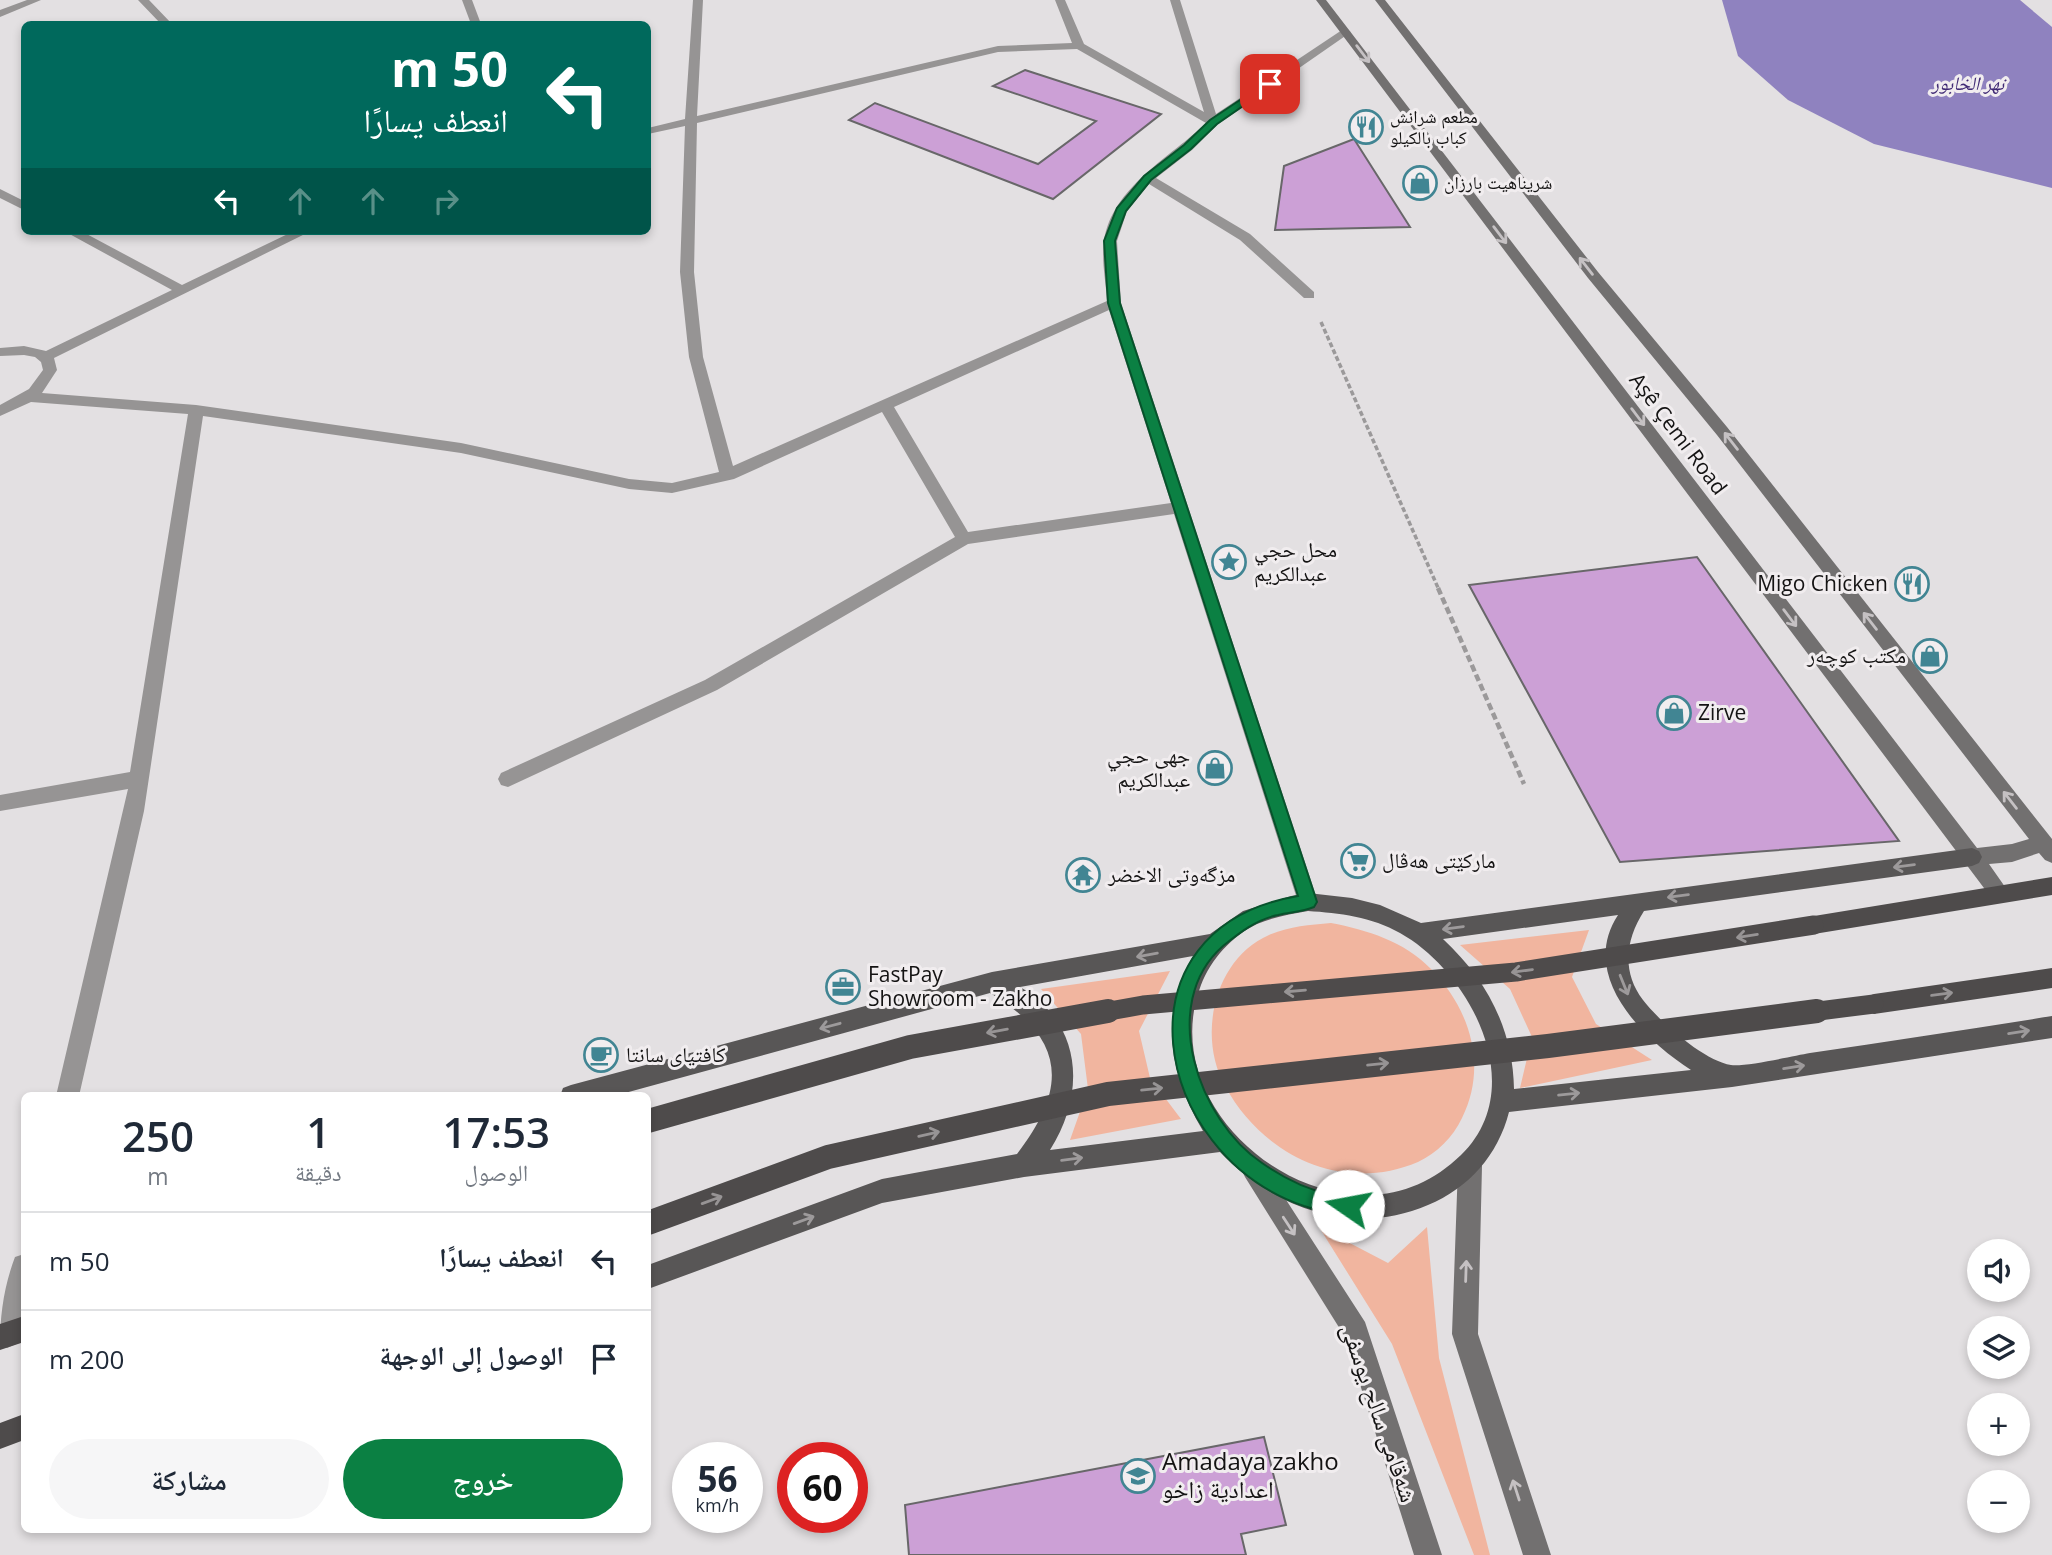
<!DOCTYPE html>
<html lang="ar">
<head>
<meta charset="utf-8">
<style>
	:root { --surface:#fff; --page:#f6f6f7; --text:#1f2937; --muted:#747a83; --line:#e0e1e3; --accent:#0b8043 }
	body { margin:0; font-family:"Open Sans","Noto Naskh Arabic",sans-serif; background:var(--page); color:var(--text); direction:rtl; height:100vh; display:flex; flex-direction:column; font-size:26px; white-space:nowrap }
	* { box-sizing:border-box; margin:0 }
	p { font-size:23px; color:var(--muted) }
	.icon { flex:none; width:38px; height:38px; fill:none; stroke:currentColor; stroke-width:2; stroke-linecap:round; stroke-linejoin:round }
	.map { position:relative; flex:1; overflow:hidden; direction:ltr }
	.side { position:absolute; left:21px; top:1092px; width:630px; height:441px; display:flex; flex-direction:column; background:var(--surface); border-radius:10px; box-shadow:0 4px 10px #0003; direction:rtl }
	.side>* { flex:none }
	.banner { position:absolute; left:21px; top:21px; width:630px; height:214px; border-radius:10px; box-shadow:0 4px 10px #0003; direction:rtl; background:#00695c; color:#fff; overflow:hidden }
	.controls { position:absolute; left:1967px; top:1239px; display:grid; gap:14px }
	.controls a { display:grid; place-items:center; width:63px; height:63px; border-radius:50%; background:var(--surface); box-shadow:0 4px 10px #0003; font-size:35px }
	.speed { position:absolute; left:672px; top:1442px; display:flex; gap:14px; font-size:35px; font-weight:700; text-align:center }
	.speed>* { display:grid; place-content:center; width:91px; height:91px; border-radius:50%; background:var(--surface); box-shadow:0 4px 10px #0003; line-height:1 }
	.speed small { font-size:18px; font-weight:400 }
	.speed .limit { border:10px solid #d22; background:#fff; color:#111 }
	.pin { position:absolute; display:grid; place-items:center; width:60px; height:60px; color:#fff; margin:-30px; border-radius:14px; box-shadow:0 4px 10px #0006 }
	.me { position:absolute; width:77px; margin:-38px; rotate:282deg; stroke-linejoin:round; filter:drop-shadow(0 0 5px #0008) }
	.turn { display:flex; align-items:center; gap:24px; height:147px; padding:0 28px; font-size:32px }
	.turn .icon { width:91px; height:91px; stroke-width:2.5 }
	.turn b { display:block; font-size:49px; line-height:60px }
	.lanes { display:flex; align-items:center; height:66px; padding:0 28px; background:#0003; justify-content:center; gap:35px; direction:ltr }
	.lanes .off { opacity:.35 }
	.eta { display:flex; justify-content:space-evenly; align-items:center; height:119px; text-align:center }
	.eta b { font-size:42px; font-weight:600; line-height:49px }
	.button { display:flex; gap:14px; margin-top:auto; padding:14px 28px }
	.button a { flex:1; height:80px; border-radius:42px; background:var(--accent); color:#fff; font-size:28px; font-weight:600; line-height:80px; text-align:center }
	.button a+a { background:var(--page); color:var(--text) }
	ul { padding:0; list-style:none }
	li { display:flex; align-items:center; gap:21px; height:98px; padding:0 28px; border-top:2px solid var(--line) }
	li div { flex:1 }
	li b { display:block; font-size:26px }
	li em { font-style:normal }
	.map>svg:first-child { display:block }
	.green { fill:#f1b59f }
	.water { fill:#8f82bf }
	.building { fill:#cca0d6; stroke:#686769; stroke-width:2 }
	.lines { fill:none; stroke-linecap:round; stroke-linejoin:round }
	.path-far1 { stroke:#9b999a; stroke-width:3.5; stroke-dasharray:5 2.5; stroke-linecap:butt }
	.path { stroke:#9b999a; stroke-width:4.5; stroke-dasharray:7 3.5; stroke-linecap:butt }
	.minor { fill:#969494; fill-rule:evenodd }
	.tertiary { fill:#969494; fill-rule:evenodd }
	.secondary { fill:#727070; fill-rule:evenodd }
	.primary { fill:#585656; fill-rule:evenodd }
	.trunk { fill:#4e4b4b; fill-rule:evenodd }
	.trunk-bridge-far1 { stroke:#4e4b4b; stroke-width:19 }
	.trunk-bridge { stroke:#4e4b4b; stroke-width:24 }
	.oneway { stroke:#c5c1c3 }
	.oneway2 { stroke:#9d9a9b }
	.oneway3 { stroke:#979495 }
	.route { fill:#0b8043; stroke:#07532c; stroke-width:2 }
	.labels { text-anchor:middle; stroke-width:6; stroke-linejoin:round; paint-order:stroke }
	.far-poi-label { font-size:18px; fill:#141313; stroke:#f1edef; text-anchor:start }
	.far-water-label { font-size:19px; font-style:italic; fill:#412b75; stroke:#f1edef }
	.street-label { font-size:21px; fill:#141313; stroke:#f1edef }
	.poi-label { font-size:21px; fill:#141313; stroke:#f1edef; text-anchor:start }
	.near-street-label { font-size:24px; fill:#141313; stroke:#f1edef }
	.near-poi-label { font-size:24px; fill:#141313; stroke:#f1edef; text-anchor:start }
</style>
</head>
<body>
<div class="map">
<svg width="2052" height="1555" viewBox="0 0 2052 1555">
	<rect width="100%" height="100%" fill="#e3e0e2"/>
	<path class="green" d="M1331,923C1367,930 1404,941 1431,969C1470,1009 1488,1066 1462,1118C1453,1137 1437,1153 1418,1162C1343,1194 1263,1156 1225,1086C1197,1036 1214,959 1269,935C1290,926 1309,925 1331,923Z
		M1589,930L1572,977L1596,1024L1652,1060L1520,1088L1532,1037L1510,989L1460,945Z
		M1170,971L1139,1031L1150,1078L1181,1119L1070,1140L1088,1089L1081,1034L1041,989Z
		M1319,1227L1388,1263L1427,1227L1439,1358L1490,1555H1474L1392,1344Z"/>
	<path class="water" d="M1722,0H2020L2052,27V188L1874,144L1788,100L1738,56Z"/>
	<path class="building" d="M1025,70L1161,114L1053,199L849,120L875,103L1038,164L1096,121L993,86Z
		M1354,139L1410,227L1275,230L1284,166Z
		M1697,557L1899,841L1620,862L1469,585Z
		M1264,1437L1286,1525L1241,1534L1246,1555H909L905,1505Z"/>
	<g class="lines">
		<path class="path-far1" d="M1321,322L1439,590"/>
		<path class="path" d="M1438,588L1524,784"/>
		<path class="minor" d="M138,0H149L172,24H161Z
			M462,0H472L481,24H471Z
			M693,0H703L697,116L998,46L1072,43L1055,0H1065L1084,44L1204,112L1170,0H1180L1216,114L1342,30L1351,32L1217,125L1192,150L1156,178L1250,234L1314,292V298H1304L1240,240L1149,184L1127,211L1117,241L1121,303L1318,902L1315,909L1308,911L1301,909L1298,902L1174,514L968,544L717,690L508,787L501,785L498,779L501,773L705,680L955,537L882,412L734,479L672,493L629,489L461,453L203,416L144,811L79,1096H56L128,789L0,811V795L130,772L188,414L31,402L0,416V405L29,389L43,370L41,362L35,357L24,355L0,356V348L24,346L46,351L172,290L64,231H81L182,285L294,231H311L54,358L57,370L42,393L196,405L461,443L629,479L672,483L719,472L689,357L680,272L685,126L648,134V128L685,119ZM1077,49L1206,123C1171,157 1112,187 1104,241C1101,259 1106,282 1107,301L733,466L703,357L694,272L697,123L998,52ZM1109,310L1171,503L968,532L894,407Z
			M0,189L24,201V210L0,198Z
			M24,1254V1315L16,1344L7,1348L0,1345C0,1315 4,1286 15,1257Z"/>
		<path class="tertiary" d="M27,0H41L0,17V10Z"/>
		<path class="secondary" d="M1316,0H1326L1977,848L2012,844L2029,839L1717,435L1588,278L1375,0H1385L1598,272L1727,427L2052,839V863L2045,860L2039,853L2012,862L1989,864L2010,894L2007,900L2000,903L1993,900Z
			M1470,1154L1478,1158L1482,1166L1478,1334L1551,1555H1523L1452,1334L1458,1166L1462,1158Z
			M1253,1157L1261,1161L1365,1322L1442,1555H1414L1345,1337L1245,1177L1241,1169L1245,1161Z"/>
		<path class="primary" d="M1972,848L1979,851L1982,857L1979,863L1972,866L1644,911C1626,939 1621,971 1643,1000C1659,1021 1704,1061 1731,1065C1745,1067 1793,1056 1810,1053C1891,1041 1971,1029 2052,1016V1038L1732,1087L1509,1112C1498,1155 1469,1188 1428,1205C1354,1237 1274,1209 1220,1152L1024,1177L882,1203L648,1289V1265L882,1179L1017,1154C1069,1087 1065,1038 990,993L614,1096H560L563,1088L571,1085L992,972L1210,934L1243,911L1291,896L1308,893L1352,898L1380,905L1421,923ZM1308,911C1339,913 1372,917 1400,933C1470,972 1531,1087 1461,1155C1431,1184 1394,1199 1351,1194C1255,1185 1163,1084 1201,985C1211,959 1232,936 1257,924C1273,917 1291,914 1308,911ZM1618,915C1578,976 1643,1039 1691,1070L1514,1089C1513,1029 1487,980 1443,939ZM1193,956C1159,1016 1169,1074 1203,1131L1050,1150C1086,1093 1083,1024 1020,987Z"/>
		<path class="trunk" d="M2052,877V895L1814,934L1807,932L1804,925L1807,918L1814,916Z
			M2052,968V988L1874,1014L1866,1011L1863,1004L1866,997L1874,994Z
			M24,1316V1342L0,1350V1324Z
			M24,1414V1440L0,1449V1423Z"/>
		<path class="trunk-bridge-far1" d="M1098,1013L1143,1005L1516,972L1814,925
			M1803,1013L1874,1004"/>
		<path class="trunk-bridge" d="M648,1121L910,1047L1108,1011
			M648,1223L828,1157L1108,1094L1548,1046L1817,1011"/>
	</g>
	<defs><path id="oneway-shaft" d="M-6 0H5M1.5-3L5.5 0L1.5 3" fill="none" stroke-width="1.6" stroke-linecap="round" stroke-linejoin="round" transform="scale(1.75)"/></defs>
	<g class="oneway">
		<use href="#oneway-shaft" transform="translate(1363 54) rotate(53)"/>
		<use href="#oneway-shaft" transform="translate(1500 235) rotate(53)"/>
		<use href="#oneway-shaft" transform="translate(1586 266) rotate(-128)"/>
		<use href="#oneway-shaft" transform="translate(1638 417) rotate(53)"/>
		<use href="#oneway-shaft" transform="translate(1731 441) rotate(-128)"/>
		<use href="#oneway-shaft" transform="translate(1790 618) rotate(53)"/>
		<use href="#oneway-shaft" transform="translate(1870 621) rotate(-128)"/>
		<use href="#oneway-shaft" transform="translate(2010 800) rotate(-128)"/>
		<use href="#oneway-shaft" transform="translate(1289 1226) rotate(57)"/>
		<use href="#oneway-shaft" transform="translate(1466 1271) rotate(-88)"/>
		<use href="#oneway-shaft" transform="translate(1516 1490) rotate(-108)"/>
	</g>
	<g class="oneway2">
		<use href="#oneway-shaft" transform="translate(1904 866) rotate(173)"/>
		<use href="#oneway-shaft" transform="translate(1678 896) rotate(173)"/>
		<use href="#oneway-shaft" transform="translate(1453 928) rotate(172)"/>
		<use href="#oneway-shaft" transform="translate(1147 955) rotate(170)"/>
		<use href="#oneway-shaft" transform="translate(1624 985) rotate(68)"/>
		<use href="#oneway-shaft" transform="translate(830 1026) rotate(165)"/>
		<use href="#oneway-shaft" transform="translate(2019 1032) rotate(-9)"/>
		<use href="#oneway-shaft" transform="translate(1794 1067) rotate(-9)"/>
		<use href="#oneway-shaft" transform="translate(1569 1094) rotate(-6)"/>
		<use href="#oneway-shaft" transform="translate(1072 1159) rotate(-7)"/>
		<use href="#oneway-shaft" transform="translate(804 1220) rotate(-20)"/>
	</g>
	<g class="oneway3">
		<use href="#oneway-shaft" transform="translate(1747 936) rotate(171)"/>
		<use href="#oneway-shaft" transform="translate(1522 971) rotate(172)"/>
		<use href="#oneway-shaft" transform="translate(1295 991) rotate(175)"/>
		<use href="#oneway-shaft" transform="translate(1942 994) rotate(-8)"/>
		<use href="#oneway-shaft" transform="translate(997 1031) rotate(170)"/>
		<use href="#oneway-shaft" transform="translate(1378 1064) rotate(-6)"/>
		<use href="#oneway-shaft" transform="translate(1152 1089) rotate(-6)"/>
		<use href="#oneway-shaft" transform="translate(929 1134) rotate(-13)"/>
		<use href="#oneway-shaft" transform="translate(712 1200) rotate(-20)"/>
	</g>
	<path class="route" d="M1267,82L1275,84L1217,124L1191,149L1151,180L1126,211L1115,241L1120,303L1317,902L1314,907C1302,912 1290,912 1278,915C1257,919 1239,933 1223,946C1157,1004 1199,1121 1262,1163C1282,1177 1305,1189 1329,1194C1338,1196 1346,1196 1355,1199L1358,1206L1355,1213C1339,1220 1320,1211 1304,1206C1151,1154 1110,928 1298,896L1108,303L1104,241L1117,208L1144,176L1184,145L1210,120Z"/>
	<defs>
		<g id="restaurant-ring" transform="scale(1.75)"><circle r="9.5" fill="#f1edef" stroke="#418593" stroke-width="1.5"/><path d="M-5-6h1v4h1v-4h1v4h1v-4h1v5L-1.5 .5V6h-2V.5L-5-1ZM5-6V6H3V1.5H1.5Q1.5-4 5-6Z" fill="#418593"/></g>
		<g id="shop-ring" transform="scale(1.75)"><circle r="9.5" fill="#f1edef" stroke="#418593" stroke-width="1.5"/><path d="M-5-2.5h2.3a2.7 3.5 0 0 1 5.4 0H5L5.5 6h-11ZM-1.5-2.5h3a1.5 2.3 0 0 0-3 0Z" fill="#418593"/></g>
		<g id="sight-ring" transform="scale(1.75)"><circle r="9.5" fill="#f1edef" stroke="#418593" stroke-width="1.5"/><path d="M0-6L1.8-2.2L6-1.7L2.9 1.2L3.7 5.4L0 3.3L-3.7 5.4L-2.9 1.2L-6-1.7L-1.8-2.2Z" fill="#418593"/></g>
		<g id="supermarket-ring" transform="scale(1.75)"><circle r="9.5" fill="#f1edef" stroke="#418593" stroke-width="1.5"/><path d="M-6-5.5h2.5l.6 2H6L4.5 2H-2.5L-4.4-4H-6ZM-1.5 3.2a1.3 1.3 0 1 0 .1 0ZM3 3.2a1.3 1.3 0 1 0 .1 0Z" fill="#418593"/></g>
		<g id="temple-ring" transform="scale(1.75)"><circle r="9.5" fill="#f1edef" stroke="#418593" stroke-width="1.5"/><path d="M0-6L5-2H3V0L6.5 2.5H4V6H1.5V3h-3V6H-4V2.5H-6.5L-3 0V-2H-5Z" fill="#418593"/></g>
		<g id="office-ring" transform="scale(1.75)"><circle r="9.5" fill="#f1edef" stroke="#418593" stroke-width="1.5"/><path d="M-6-3h4V-5.5h4V-3h4V5H-6ZM-1-4.5V-3h2v-1.5ZM-6 0V1H6V0Z" fill="#418593"/></g>
		<g id="cafe-ring" transform="scale(1.75)"><circle r="9.5" fill="#f1edef" stroke="#418593" stroke-width="1.5"/><path d="M-5.5-4.5H6V0H3Q3 3.5 0 3.5H-2.5Q-5.5 3.5-5.5 0ZM3-3.2v2h1.7v-2ZM-6 4.5H4V6H-6Z" fill="#418593"/></g>
		<g id="school-ring" transform="scale(1.75)"><circle r="9.5" fill="#f1edef" stroke="#418593" stroke-width="1.5"/><path d="M0-5L7-2L0 1L-7-2ZM-4 1L0 2.5L4 1V4Q0 6-4 4Z" fill="#418593"/></g>
	</defs>
	<g fill-rule="evenodd">
		<use href="#restaurant-ring" x="1366" y="127"/>
		<use href="#shop-ring" x="1420" y="183"/>
		<use href="#sight-ring" x="1229" y="562"/>
		<use href="#restaurant-ring" x="1912" y="584"/>
		<use href="#shop-ring" x="1930" y="656"/>
		<use href="#shop-ring" x="1674" y="713"/>
		<use href="#shop-ring" x="1215" y="768"/>
		<use href="#supermarket-ring" x="1358" y="861"/>
		<use href="#temple-ring" x="1083" y="875"/>
		<use href="#office-ring" x="843" y="987"/>
		<use href="#cafe-ring" x="601" y="1055"/>
		<use href="#school-ring" x="1138" y="1476"/>
	</g>
	<g class="labels">
		<g class="far-poi-label">
			<text x="1390" y="123">مطعم شرانش<tspan x="1390" dy="21">كباب بالكيلو</tspan></text>
			<text x="1444" y="189">شريناهيت بارزان</text>
		</g>
		<g class="far-water-label">
			<text x="1968" y="90">نهر الخابور</text>
		</g>
		<g class="street-label">
			<text transform="translate(1678 434) rotate(53)" y="7">Aşê Çemi Road</text>
		</g>
		<g class="poi-label">
			<text x="1254" y="557">محل حجي<tspan x="1254" dy="24">عبدالكريم</tspan></text>
			<text x="1888" y="591" text-anchor="end">Migo Chicken</text>
			<text x="1906" y="663" text-anchor="end">مکتب کوچه‌ر</text>
			<text x="1698" y="720">Zirve</text>
			<text x="1190" y="763" text-anchor="end">جهى حجي<tspan x="1190" dy="24">عبدالكريم</tspan></text>
			<text x="1382" y="868">مارکێتی هەڤال</text>
			<text x="1108" y="882">مزگەوتی الاخضر</text>
			<text x="868" y="982">FastPay<tspan x="868" dy="24">Showroom - Zakho</tspan></text>
			<text x="626" y="1062">کافتیای سانتا</text>
		</g>
		<g class="near-street-label">
			<text transform="translate(1379 1413) rotate(71)" y="8">شەقامی سالح یوسفی</text>
		</g>
		<g class="near-poi-label">
			<text x="1162" y="1470">Amadaya zakho<tspan x="1162" dy="28">اعدادية زاخو</tspan></text>
		</g>
	</g>
</svg>
<div class="controls">
<a><svg class="icon" aria-label="sound" viewBox="0 0 24 24"><path d="M4 9h4l5-4v14l-5-4H4zM17 9q2 3 0 6"/></svg></a>
<a><svg class="icon" aria-label="layers" viewBox="0 0 24 24"><path d="M12 4l9 5-9 5-9-5zM3 14l9 5 9-5"/></svg></a>
<a>+</a>
<a>−</a>
</div>
<div class="speed"><div>56<small>km/h</small></div><div class="limit">60</div></div>
<div class="pin" style="left:1270px;top:84px;background:#d93025"><svg class="icon" aria-label="arrive" viewBox="0 0 24 24"><path d="M6 21V4h12l-3 4 3 4H6"/></svg></div>
<svg class="me" style="left:1348px;top:1206px" viewBox="-20 -20 40 40"><circle r="19" fill="#fff"/><path d="M0-13L10 11 0 6-10 11z" fill="#0b8043"/></svg>
<div class="banner">
<div class="turn"><svg class="icon" aria-label="left" viewBox="0 0 24 24"><path d="M17 20v-9H6M10 6l-5 5 5 5"/></svg><div><b>50 m</b>انعطف يسارًا</div></div>
<div class="lanes"><svg class="icon" aria-label="left" viewBox="0 0 24 24"><path d="M17 20v-9H6M10 6l-5 5 5 5"/></svg><svg class="icon off" aria-label="ahead" viewBox="0 0 24 24"><path d="M12 20V5M6 11l6-6 6 6"/></svg><svg class="icon off" aria-label="ahead" viewBox="0 0 24 24"><path d="M12 20V5M6 11l6-6 6 6"/></svg><svg class="icon off" aria-label="right" viewBox="0 0 24 24"><path d="M7 20v-9h11M14 6l5 5-5 5"/></svg></div>
</div>
<section class="side">
<div class="eta">
<div><b>17:53</b><p>الوصول</p></div>
<div><b>1</b><p>دقيقة</p></div>
<div><b>250</b><p>m</p></div>
</div>
<ul>
<li><svg class="icon" aria-label="left" viewBox="0 0 24 24"><path d="M17 20v-9H6M10 6l-5 5 5 5"/></svg><div><b>انعطف يسارًا</b></div><em>50 m</em></li>
<li><svg class="icon" aria-label="arrive" viewBox="0 0 24 24"><path d="M6 21V4h12l-3 4 3 4H6"/></svg><div><b>الوصول إلى الوجهة</b></div><em>200 m</em></li>
</ul>
<div class="button"><a>خروج</a><a>مشاركة</a></div>
</section>
</div>
</body>
</html>
